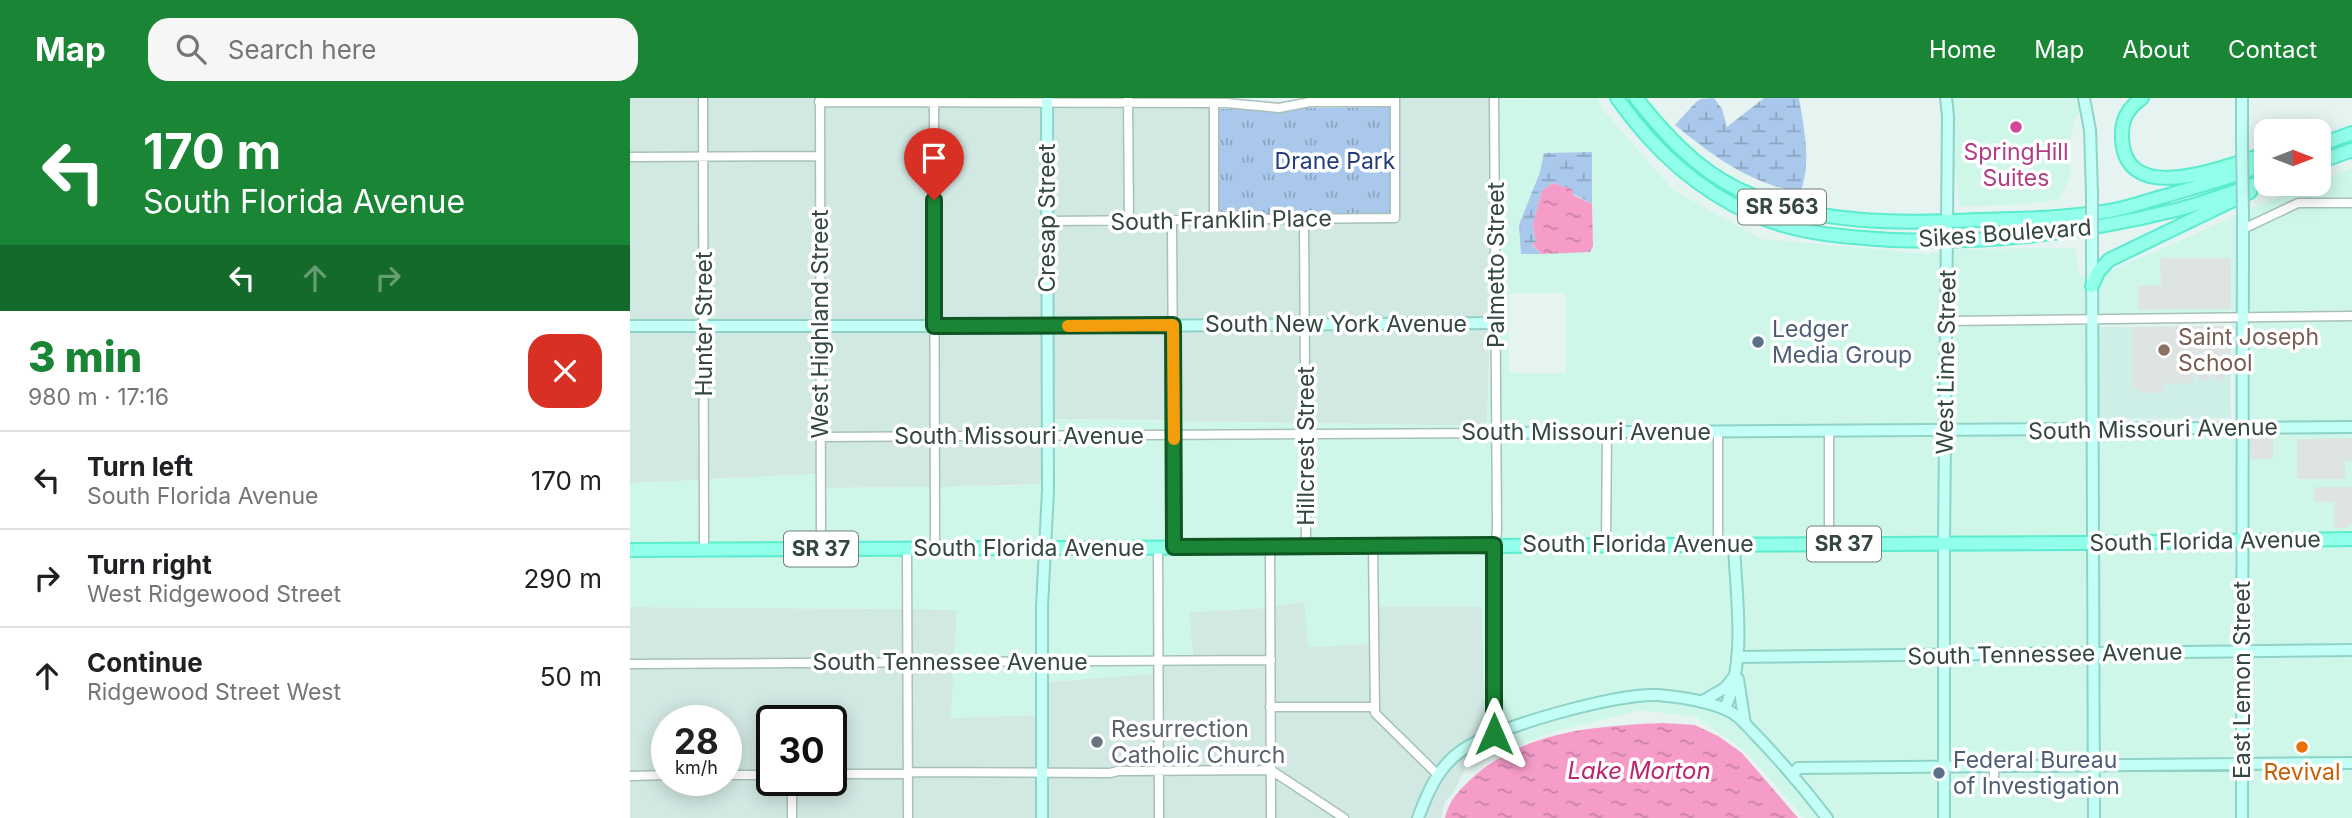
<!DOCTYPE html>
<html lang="en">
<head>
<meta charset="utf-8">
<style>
	:root { --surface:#fff; --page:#f6f6f6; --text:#202124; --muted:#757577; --line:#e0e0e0; --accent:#198535 }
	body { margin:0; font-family:Inter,sans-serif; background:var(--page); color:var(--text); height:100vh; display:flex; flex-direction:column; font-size:26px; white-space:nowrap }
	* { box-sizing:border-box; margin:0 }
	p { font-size:23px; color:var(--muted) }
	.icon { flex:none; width:38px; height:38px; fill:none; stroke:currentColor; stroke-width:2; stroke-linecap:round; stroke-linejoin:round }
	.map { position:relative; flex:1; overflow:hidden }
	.panel { display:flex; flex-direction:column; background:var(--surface); width:630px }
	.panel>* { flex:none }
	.top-card { background:#198535; color:#fff; overflow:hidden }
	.needle { width:46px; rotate:90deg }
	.buttons { position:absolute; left:1624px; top:21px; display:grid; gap:14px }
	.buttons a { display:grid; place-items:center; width:77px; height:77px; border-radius:14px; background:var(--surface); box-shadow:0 4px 18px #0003; font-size:35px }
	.speed { position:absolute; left:21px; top:607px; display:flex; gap:14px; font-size:35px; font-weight:700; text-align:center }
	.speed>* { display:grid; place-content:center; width:91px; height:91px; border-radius:50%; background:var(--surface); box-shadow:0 4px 18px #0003; line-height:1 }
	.speed small { font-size:18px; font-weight:400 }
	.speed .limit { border:4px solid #111; border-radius:10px; background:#fff; color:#111 }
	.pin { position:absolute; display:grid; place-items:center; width:60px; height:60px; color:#fff; margin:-72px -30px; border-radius:50% 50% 50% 0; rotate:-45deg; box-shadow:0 0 7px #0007 }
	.pin .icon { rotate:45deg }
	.me { position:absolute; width:77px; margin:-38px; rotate:0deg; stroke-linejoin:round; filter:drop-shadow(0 0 5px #0008) }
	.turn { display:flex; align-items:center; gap:24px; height:147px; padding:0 28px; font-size:32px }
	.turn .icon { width:91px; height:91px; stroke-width:2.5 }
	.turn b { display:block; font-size:49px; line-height:60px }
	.lanes { display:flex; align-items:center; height:66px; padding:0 28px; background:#0003; justify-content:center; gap:35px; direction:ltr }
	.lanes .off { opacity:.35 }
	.round { display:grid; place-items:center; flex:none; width:74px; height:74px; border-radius:21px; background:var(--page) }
	.summary { display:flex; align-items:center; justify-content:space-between; height:119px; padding:0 28px }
	h1 { font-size:42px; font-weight:800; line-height:52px; color:var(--accent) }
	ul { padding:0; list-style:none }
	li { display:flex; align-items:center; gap:21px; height:98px; padding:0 28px; border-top:2px solid var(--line) }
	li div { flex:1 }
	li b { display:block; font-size:26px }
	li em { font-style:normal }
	header { display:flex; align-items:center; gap:42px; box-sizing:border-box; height:98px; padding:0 35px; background:var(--accent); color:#fff }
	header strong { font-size:33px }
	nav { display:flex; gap:38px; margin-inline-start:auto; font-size:24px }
	.search { width:490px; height:63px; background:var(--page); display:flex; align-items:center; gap:18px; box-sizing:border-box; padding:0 24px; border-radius:21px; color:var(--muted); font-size:26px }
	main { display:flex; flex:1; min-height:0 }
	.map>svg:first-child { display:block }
	.residential { fill:#d2e8e3 }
	.commercial { fill:#cef7ea; fill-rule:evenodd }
	.education { fill:#ceeee8 }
	.wetland { fill:url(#wetland-marsh) }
	.park { fill:url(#park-tufts) }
	.parking { fill:#dde4e2 }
	.water { fill:url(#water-ripples) }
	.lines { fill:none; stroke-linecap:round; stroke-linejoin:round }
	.street-casing { stroke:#a7c0b9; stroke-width:11 }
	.secondary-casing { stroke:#8fd3c8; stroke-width:14 }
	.primary-casing { stroke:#5beccd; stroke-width:16 }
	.street { stroke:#fff; stroke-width:8 }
	.secondary { stroke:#c3fff6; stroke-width:10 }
	.primary { stroke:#92ffea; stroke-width:12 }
	.street-bridge-casing { stroke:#a7c0b9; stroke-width:11; stroke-linecap:butt }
	.secondary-bridge-casing { stroke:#8fd3c8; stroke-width:14; stroke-linecap:butt }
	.street-bridge { stroke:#fff; stroke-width:8 }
	.secondary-bridge { stroke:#c3fff6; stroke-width:10 }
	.route-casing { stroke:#105622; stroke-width:18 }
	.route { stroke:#198535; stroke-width:12 }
	.slow { stroke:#f59e0b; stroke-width:12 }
	.hotel-dot { fill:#d1479c; stroke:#fff; stroke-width:2.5 }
	.service-dot { fill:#5c6f8a; stroke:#fff; stroke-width:2.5 }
	.education-dot { fill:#8d6e63; stroke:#fff; stroke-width:2.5 }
	.worship-dot { fill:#6b7280; stroke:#fff; stroke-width:2.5 }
	.food-dot { fill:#e8710a; stroke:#fff; stroke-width:2.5 }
	.labels { text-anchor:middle; stroke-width:7; stroke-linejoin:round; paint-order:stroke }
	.shield { fill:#fff; stroke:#717e7a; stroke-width:2 }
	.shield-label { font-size:21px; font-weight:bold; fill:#344741 }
	.hotel-label { font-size:23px; fill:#b23c85; stroke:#fff }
	.park-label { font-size:23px; fill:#233d7c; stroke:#fff }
	.street-label { font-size:23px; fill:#344741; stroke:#fff }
	.service-label { font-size:23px; fill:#4e5e75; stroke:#fff; text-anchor:start }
	.education-label { font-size:23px; fill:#785e54; stroke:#fff; text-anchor:start }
	.worship-label { font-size:23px; fill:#5b616d; stroke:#fff; text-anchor:start }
	.food-label { font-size:23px; fill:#c56008; stroke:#fff }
	.water-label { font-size:24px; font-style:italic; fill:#ba266e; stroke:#fff }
</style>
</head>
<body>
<header>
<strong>Map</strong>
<div class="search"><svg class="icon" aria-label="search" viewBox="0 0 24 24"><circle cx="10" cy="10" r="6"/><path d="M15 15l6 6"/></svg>Search here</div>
<nav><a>Home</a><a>Map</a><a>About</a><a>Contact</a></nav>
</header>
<main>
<section class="panel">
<div class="top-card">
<div class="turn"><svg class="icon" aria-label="left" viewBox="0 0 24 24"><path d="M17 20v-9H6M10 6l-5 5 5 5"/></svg><div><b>170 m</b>South Florida Avenue</div></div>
<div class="lanes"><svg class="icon" aria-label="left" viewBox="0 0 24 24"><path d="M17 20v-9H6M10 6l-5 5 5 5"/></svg><svg class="icon off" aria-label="ahead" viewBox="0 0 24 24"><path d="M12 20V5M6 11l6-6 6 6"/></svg><svg class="icon off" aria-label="right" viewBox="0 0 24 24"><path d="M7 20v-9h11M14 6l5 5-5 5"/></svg></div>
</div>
<div class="summary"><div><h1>3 min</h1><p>980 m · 17:16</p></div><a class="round" style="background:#d93025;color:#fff"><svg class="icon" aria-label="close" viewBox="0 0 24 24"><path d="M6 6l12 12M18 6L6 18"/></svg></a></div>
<ul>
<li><svg class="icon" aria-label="left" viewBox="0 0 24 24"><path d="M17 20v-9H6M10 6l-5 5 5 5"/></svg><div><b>Turn left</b><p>South Florida Avenue</p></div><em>170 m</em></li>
<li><svg class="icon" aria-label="right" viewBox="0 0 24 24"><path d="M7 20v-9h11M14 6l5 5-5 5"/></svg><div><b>Turn right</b><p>West Ridgewood Street</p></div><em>290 m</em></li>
<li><svg class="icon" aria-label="ahead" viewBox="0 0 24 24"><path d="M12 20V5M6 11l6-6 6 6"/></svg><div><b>Continue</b><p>Ridgewood Street West</p></div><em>50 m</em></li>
</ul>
</section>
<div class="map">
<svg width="1722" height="720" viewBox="0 0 1722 720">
	<defs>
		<pattern id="wetland-marsh" width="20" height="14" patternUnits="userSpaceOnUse" patternTransform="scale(1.75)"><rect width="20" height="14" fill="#aac8eb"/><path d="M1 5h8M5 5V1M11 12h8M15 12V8" fill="none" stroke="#8ba4c0"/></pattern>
		<pattern id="park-tufts" width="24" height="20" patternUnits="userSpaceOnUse" patternTransform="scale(1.75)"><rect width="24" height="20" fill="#aac8eb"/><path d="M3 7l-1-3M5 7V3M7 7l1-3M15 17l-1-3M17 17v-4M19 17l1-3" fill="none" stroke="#8ba4c0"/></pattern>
		<pattern id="water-ripples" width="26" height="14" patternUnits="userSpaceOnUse" patternTransform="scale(1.75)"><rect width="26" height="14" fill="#f59cc9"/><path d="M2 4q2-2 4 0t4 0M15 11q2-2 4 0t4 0" fill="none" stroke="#c781a5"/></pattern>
	</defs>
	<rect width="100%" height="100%" fill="#e5f4f1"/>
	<path class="residential" d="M0,0H69V55H0Z
		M77,0H185V54L77,55Z
		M698,0H860L862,109L861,221L679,222L678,125L770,124L769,1Z
		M194,8H300V224H194Z
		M309,8L413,10L414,224H309Z
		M421,10H494L495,119H422Z
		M502,10H580V118L503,119Z
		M185,62L186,223L78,224L77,63Z
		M0,63H69V224H0Z
		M670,125L671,223H547V126Z
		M538,126V223L422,224L421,127Z
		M860,229L857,328L681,325L679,230Z
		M671,230L672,325L548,323L547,231Z
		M69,231L70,382L0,385V232Z
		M78,231H185L186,376L78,381Z
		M538,231L539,322L422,321V232Z
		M194,232H300V334L194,335Z
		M309,232H414V334H309Z
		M300,342L301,389L195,390L194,343Z
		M309,342H414V386L309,389Z
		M675,503L679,549L740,546V605H645V508Z
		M852,508L855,636L807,670L749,614V509Z
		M0,509L273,511V560L0,562Z
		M636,510L637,558H533L563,557L559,514Z
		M282,511L327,512L324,560H282Z
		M533,566H637V668L533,669Z
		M273,567L274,665L273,672H271L201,673V623H142V673H96V623H37V673L0,674V570Z
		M282,567H324L321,620L408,617V670H282Z
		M524,576L525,669L417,671V584Z
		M741,612L742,618L802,676L783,720H721L645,670V613Z
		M855,644V661L835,671L823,695L815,704L811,720H793L813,676L835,654Z
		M637,676V720H533V677Z
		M525,677V720H416L417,678Z
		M282,678H408V720H282Z
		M201,680H273L274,720H166V683L201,682Z
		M645,680L707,720H646Z
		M0,681L158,683V720H0Z"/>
	<path class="commercial" d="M868,0L894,2V0H967L974,13L1043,92L1131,141L1298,156L1312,154L1311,329L870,331L871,109ZM962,54L963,148L910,74L914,56ZM883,195H933L936,197V275H881L879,273V198Z
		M1320,0H1450L1452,9L1444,23L1437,57L1442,75L1429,102L1380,107L1329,108L1325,71H1322Z
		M1722,70V101H1666L1617,124V112L1682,86H1689V83Z
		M1669,109H1722V214L1617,216V133Z
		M1608,116V216L1466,217V189L1474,175L1546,145Z
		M1445,150L1449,178L1457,177V217L1320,219L1321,153L1340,151Z
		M1722,222V325L1617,326V224Z
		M1608,224L1609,326L1466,327V323H1601L1605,320L1602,225L1466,227V225Z
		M1457,225L1458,327L1319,329L1320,227Z
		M862,229V331H681V325L857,328Z
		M422,321L539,323V333L422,334Z
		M548,323L672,325V331L548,332Z
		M1722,333V437L1616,439L1617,334Z
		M1609,334L1607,439L1467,441L1466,335Z
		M1458,335V441H1318L1319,337Z
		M1311,337L1309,441L1204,442V338Z
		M862,338L863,433L861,443L680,445L681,339Z
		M870,338H972V443H869L871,433Z
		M981,338H1083L1084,442L980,443Z
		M1092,338H1195V442H1092Z
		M672,339L671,445H549L548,340Z
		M539,340L540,445L420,446L422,342Z
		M186,376V447L78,448V381Z
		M194,376L196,390L301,389V447H195Z
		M70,382V448H0V385Z
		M394,386H414L412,446L310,447L309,389L384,388Z
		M1722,445V549L1616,550V447Z
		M1607,447L1608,550L1467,552V448Z
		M1309,448V553L1111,555L1109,450Z
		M1318,448H1458V552L1318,553Z
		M1100,450L1103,568L1096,585L1082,592L1064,599L1028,593L868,630V451Z
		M739,451L740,546L678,549L674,503L645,508L644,453Z
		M747,451H860V633L855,636L852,509H749Z
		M523,453L524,558L417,559L416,508L420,454Z
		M532,453H636V510L559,514L563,558H533Z
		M411,454L408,559L324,560L327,512L282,511L281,455Z
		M0,455H273V511L0,509Z
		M1722,556V661L1617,663L1616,558Z
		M1608,558V663L1468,664L1467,560Z
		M1458,560L1459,664L1319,666L1318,561Z
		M1309,561L1310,666L1162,670L1119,625L1111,563Z
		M524,566V576L417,584V567Z
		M324,567H408V617L321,620Z
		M1027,601L1064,607L1100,618L1137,655L1192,720H1174L1115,653L1066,619L1011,612L922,634L855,661V644L906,626L983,607Z
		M1722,669V720H1617V671Z
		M1608,671V720H1468V672Z
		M1459,672V720H1319V673Z
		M1310,673V720H1202L1168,677L1170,674Z"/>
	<path class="education" d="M1600,228L1601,320L1468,321V229Z"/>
	<path class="wetland" d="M1084,0L1092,11L1097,29L1134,0H1169C1174,32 1182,64 1170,95C1116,83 1086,60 1045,27L1066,4L1071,1Z
		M962,54V106L943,96L941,91L922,85L912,93L905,118L903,127L906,144L902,147L911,156H891L889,127L910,74L914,55Z"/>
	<path class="park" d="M761,9L762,115L588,118L589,11Z"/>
	<path class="parking" d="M1530,160H1601V211L1508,212V188L1531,187Z
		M1600,228L1601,275L1595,276V283H1586L1585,276L1577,283H1569L1568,277H1564L1563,285L1534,286V295H1507V290H1502V229Z
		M1643,339V361H1620V340Z
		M1722,340V363H1715V381H1667V341Z
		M1684,389H1722V426H1719V430H1704V404H1684Z"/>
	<path class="water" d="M922,85L942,91L943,97L962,106L963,148L960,154L911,156L902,146L906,144L903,127L905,118L912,93Z
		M1033,625L1065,627L1088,638L1112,655L1168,720H815C820,701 827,695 841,681C893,633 965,628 1033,625Z"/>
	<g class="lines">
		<g class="street-casing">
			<path id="street" d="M73,0L74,452
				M190,0L191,451
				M498,0L499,123
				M189,4L596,5L649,10L680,4H765
				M304,5L305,450
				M584,7V122
				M0,59L189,58
				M674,121L676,449
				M417,123L765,120V0
				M542,123L544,449
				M1613,131L1668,105H1722
				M1315,223L1722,218
				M1088,334V446
				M1199,334V446
				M190,339L866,335
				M976,446L977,335
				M743,447L745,615L807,676
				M528,449L529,720
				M640,449L641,720
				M277,451L278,720
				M0,566L641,562
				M640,609H745
				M864,636V461L867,433L864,0
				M201,676H272L278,674L480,675L488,673L641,672L714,720
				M96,677H142
				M0,678L37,677
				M162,682V720"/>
		</g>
		<g class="secondary-casing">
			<path id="secondary" d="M1454,0L1460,32L1462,95
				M1612,0V43
				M1462,151L1464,720
				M0,228H486L866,225
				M866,335L1722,329
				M1107,559L1722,552
				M1108,581L1115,626
				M1071,604L1095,590L1103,580
				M1095,611C1117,560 1106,501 1104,446
				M1163,677L1168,670L1722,665
				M412,720V508L418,393L417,0
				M788,720C798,693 809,667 834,651C869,628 987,595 1028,597C1051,599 1080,603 1101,614C1110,619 1117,628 1124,635C1150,662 1174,690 1197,720
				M1314,720V445L1318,18L1316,0
				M1612,720L1613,119"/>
		</g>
		<g class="primary-casing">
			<path id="primary" d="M987,0C1022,50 1066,91 1122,116C1167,136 1214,139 1262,142C1357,146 1453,135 1546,112C1576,104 1607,93 1636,82
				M1006,0C1034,35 1066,71 1108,91C1184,128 1269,125 1352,122C1395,121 1437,120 1479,113C1498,110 1516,103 1535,98C1569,88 1603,79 1636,66
				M1512,0C1497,11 1491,22 1492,41C1496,112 1599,66 1636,56
				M1689,47L1722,35
				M1689,64L1722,52
				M1462,188L1468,174L1479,162L1620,94
				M0,452L1454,445L1722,441"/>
		</g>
		<use href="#street" class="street"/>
		<use href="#secondary" class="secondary"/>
		<use href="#primary" class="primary"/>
		<g class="street-bridge-casing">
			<path id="street-bridge" d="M1364,657V684
				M1455,693H1473"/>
		</g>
		<g class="secondary-bridge-casing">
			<path id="secondary-bridge" d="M1612,43L1613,119
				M1462,151V95"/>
		</g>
		<use href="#street-bridge" class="street-bridge"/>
		<use href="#secondary-bridge" class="secondary-bridge"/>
	</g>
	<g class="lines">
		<g class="route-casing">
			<path id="route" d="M304,102V228L543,227L544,449L864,447V636"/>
		</g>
		<use href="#route" class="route"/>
		<path class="slow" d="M438,228L543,227L544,341"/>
	</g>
	<circle class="hotel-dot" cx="1386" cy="29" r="7"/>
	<g class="service-dot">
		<circle cx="1128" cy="244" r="7"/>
		<circle cx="1309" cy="675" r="7"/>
	</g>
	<circle class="education-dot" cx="1534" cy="252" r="7"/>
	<circle class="worship-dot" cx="467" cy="644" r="7"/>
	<circle class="food-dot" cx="1672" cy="649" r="7"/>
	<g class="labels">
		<g class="shield">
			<rect x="1108" y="91.5" width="88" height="35" rx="5"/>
			<rect x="1177" y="428.5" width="74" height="35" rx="5"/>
			<rect x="154" y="433.5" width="74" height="35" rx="5"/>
		</g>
		<g class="shield-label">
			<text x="1152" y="116">SR 563</text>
			<text x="1214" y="453">SR 37</text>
			<text x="191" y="458">SR 37</text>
		</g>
		<g class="hotel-label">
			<text x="1386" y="62">SpringHill<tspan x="1386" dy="26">Suites</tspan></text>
		</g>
		<g class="park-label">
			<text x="705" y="71">Drane Park</text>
		</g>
		<g class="street-label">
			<text transform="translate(417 120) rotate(-90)" y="8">Cresap Street</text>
			<text transform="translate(591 122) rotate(-1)" y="8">South Franklin Place</text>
			<text transform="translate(1375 135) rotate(-4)" y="8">Sikes Boulevard</text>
			<text transform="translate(866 167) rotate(-90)" y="8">Palmetto Street</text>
			<text transform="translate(74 226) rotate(-90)" y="8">Hunter Street</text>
			<text transform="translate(190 226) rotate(-90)" y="8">West Highland Street</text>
			<text x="706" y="234">South New York Avenue</text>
			<text transform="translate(1316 264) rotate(-89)" y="8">West Lime Street</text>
			<text transform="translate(1523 331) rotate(-1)" y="8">South Missouri Avenue</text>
			<text x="956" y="342">South Missouri Avenue</text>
			<text x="389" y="346">South Missouri Avenue</text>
			<text transform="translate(676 348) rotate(-90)" y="8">Hillcrest Street</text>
			<text transform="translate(1575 443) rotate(-1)" y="8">South Florida Avenue</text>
			<text x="1008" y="454">South Florida Avenue</text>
			<text x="399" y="458">South Florida Avenue</text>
			<text transform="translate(1415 556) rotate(-1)" y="8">South Tennessee Avenue</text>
			<text x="320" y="572">South Tennessee Avenue</text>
			<text transform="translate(1612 582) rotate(-90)" y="8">East Lemon Street</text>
		</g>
		<g class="service-label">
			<text x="1142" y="239">Ledger<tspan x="1142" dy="26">Media Group</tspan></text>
			<text x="1323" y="670">Federal Bureau<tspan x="1323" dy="26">of Investigation</tspan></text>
		</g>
		<g class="education-label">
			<text x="1548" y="247">Saint Joseph<tspan x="1548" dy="26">School</tspan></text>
		</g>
		<g class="worship-label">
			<text x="481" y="639">Resurrection<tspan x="481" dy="26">Catholic Church</tspan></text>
		</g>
		<g class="food-label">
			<text x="1672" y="682">Revival</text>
		</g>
		<g class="water-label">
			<text x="1009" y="681">Lake Morton</text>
		</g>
	</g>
</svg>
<div class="buttons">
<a><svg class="needle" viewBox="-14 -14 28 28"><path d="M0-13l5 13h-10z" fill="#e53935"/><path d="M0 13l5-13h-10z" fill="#757577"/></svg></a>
</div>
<div class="speed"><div>28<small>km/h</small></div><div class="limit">30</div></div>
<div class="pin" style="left:304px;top:102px;background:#d93025"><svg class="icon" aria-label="arrive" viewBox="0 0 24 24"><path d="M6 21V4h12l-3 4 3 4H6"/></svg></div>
<svg class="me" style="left:864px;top:636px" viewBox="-20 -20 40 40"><path d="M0-17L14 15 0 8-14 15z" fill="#198535" stroke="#fff" stroke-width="4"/></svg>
</div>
</main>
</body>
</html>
